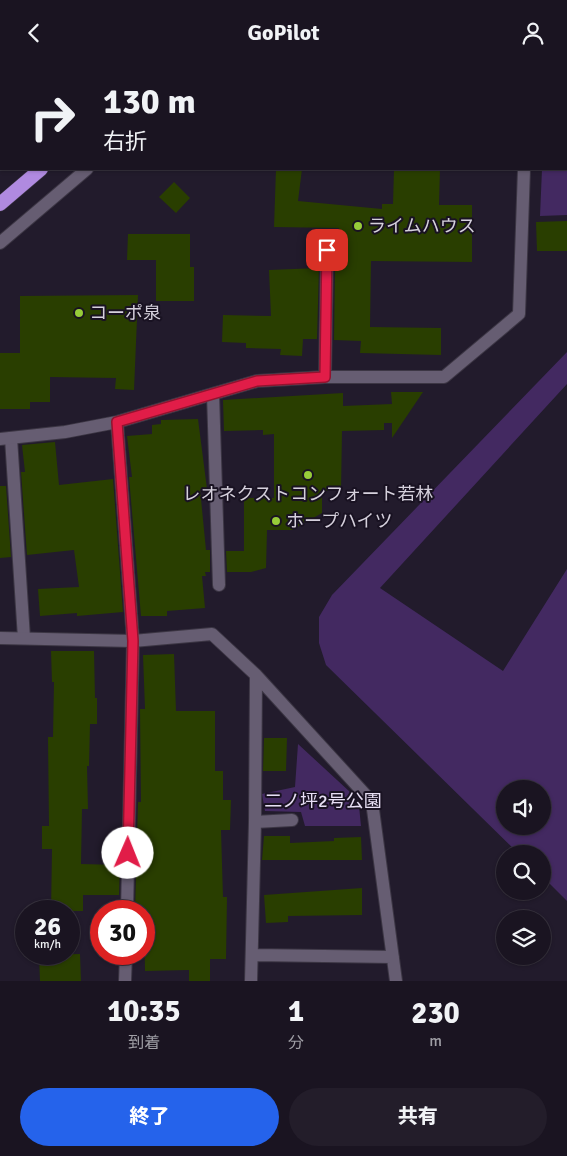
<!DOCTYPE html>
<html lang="ja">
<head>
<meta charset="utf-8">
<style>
	:root { --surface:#1a1421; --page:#231d2a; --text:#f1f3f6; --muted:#9f9ea5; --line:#38333f; --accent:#2563eb }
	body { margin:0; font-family:Signika,"Noto Sans JP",sans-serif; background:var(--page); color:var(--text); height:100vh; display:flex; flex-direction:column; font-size:19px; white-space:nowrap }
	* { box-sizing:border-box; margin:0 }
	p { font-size:16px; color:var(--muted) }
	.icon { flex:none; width:28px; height:28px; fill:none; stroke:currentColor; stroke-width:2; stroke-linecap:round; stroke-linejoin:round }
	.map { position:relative; height:916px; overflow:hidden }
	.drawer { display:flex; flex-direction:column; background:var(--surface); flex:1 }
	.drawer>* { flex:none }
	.top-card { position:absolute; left:0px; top:0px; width:568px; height:105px; box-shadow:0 1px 4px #0004,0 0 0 1px var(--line); background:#1a1421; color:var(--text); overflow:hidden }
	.tools { position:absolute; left:496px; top:715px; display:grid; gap:10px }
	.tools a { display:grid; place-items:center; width:55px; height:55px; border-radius:50%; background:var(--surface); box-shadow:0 1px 4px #0004,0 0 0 1px var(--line); font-size:25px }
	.speed { position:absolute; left:15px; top:835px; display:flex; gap:10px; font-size:25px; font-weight:700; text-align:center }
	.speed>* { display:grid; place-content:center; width:65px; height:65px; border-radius:50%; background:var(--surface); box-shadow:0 1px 4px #0004,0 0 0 1px var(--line); line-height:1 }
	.speed small { font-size:12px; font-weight:400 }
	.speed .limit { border:8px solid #d22; background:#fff; color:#111 }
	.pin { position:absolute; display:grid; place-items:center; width:42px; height:42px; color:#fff; margin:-21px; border-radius:10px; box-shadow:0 2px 8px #0006 }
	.me { position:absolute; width:55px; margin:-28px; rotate:1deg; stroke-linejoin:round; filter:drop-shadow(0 0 4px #0008) }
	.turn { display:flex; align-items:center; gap:18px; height:105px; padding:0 20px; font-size:22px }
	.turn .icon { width:65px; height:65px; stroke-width:2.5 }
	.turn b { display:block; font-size:35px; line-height:42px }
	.eta { display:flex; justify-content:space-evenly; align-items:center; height:85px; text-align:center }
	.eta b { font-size:30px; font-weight:800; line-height:35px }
	.primary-button { display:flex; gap:10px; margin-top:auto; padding:10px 20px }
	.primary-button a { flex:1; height:58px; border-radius:30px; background:var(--accent); color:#fff; font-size:20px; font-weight:800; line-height:58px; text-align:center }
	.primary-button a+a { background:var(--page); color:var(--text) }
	header { display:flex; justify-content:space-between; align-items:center; height:65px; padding:0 20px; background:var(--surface); font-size:22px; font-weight:800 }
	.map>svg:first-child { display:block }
	.green { fill:#432961; fill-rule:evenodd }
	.building { fill:#293e00 }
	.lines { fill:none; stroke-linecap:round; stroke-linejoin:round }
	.service-casing { stroke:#3c3644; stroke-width:14 }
	.minor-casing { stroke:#3c3644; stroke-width:14 }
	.trunk-casing { stroke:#3c3644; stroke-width:15 }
	.service { stroke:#665d72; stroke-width:12 }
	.minor { stroke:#665d72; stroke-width:12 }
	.trunk { stroke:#b08ae0; stroke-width:14 }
	.route-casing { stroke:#92132f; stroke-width:12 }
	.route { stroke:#e11d48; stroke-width:9 }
	.poi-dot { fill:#97cc39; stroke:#191222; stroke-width:2 }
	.labels { text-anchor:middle; stroke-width:4; stroke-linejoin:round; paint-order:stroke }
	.poi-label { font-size:18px; fill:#d5d0dc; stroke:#191222; text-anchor:start }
	.park-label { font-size:18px; fill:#e7dff4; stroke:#191222 }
</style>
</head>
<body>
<header><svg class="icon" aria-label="back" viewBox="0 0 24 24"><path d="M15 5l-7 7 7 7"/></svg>GoPilot<svg class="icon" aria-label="person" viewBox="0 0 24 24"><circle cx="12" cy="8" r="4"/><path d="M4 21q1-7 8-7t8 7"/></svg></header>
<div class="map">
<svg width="567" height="916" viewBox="0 0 567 916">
	<rect width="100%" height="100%" fill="#221b2c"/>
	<path class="green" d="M545,0H567V150L540,151L542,104H566V1Z
		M567,287V319L380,523L503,606L567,504V836L543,812L542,789H519L326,600L319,578V552L332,530ZM505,724H542V761H505Z
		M298,679L350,727L359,741L361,761H305L301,747L265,746L262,729L295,722Z"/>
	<path class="building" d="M276,104H302L298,136L382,144V139H393L394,104H440L439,140H472V197L371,196L370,262L441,263V290L360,288L361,276L334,275L335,203L339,163L274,162Z
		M174,117L190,133L176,148L159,132Z
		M567,156V186H537L536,157Z
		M128,169H190V202H194V236H156V195H127Z
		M319,203L317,274H303L302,291L280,290L281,284L246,283V278L222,277L223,250L271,251L269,205Z
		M138,230L134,325L115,324L116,313L50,312V337H30V344H0V288H20V231Z
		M391,327H423L392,373V358H384V365L342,366L341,426H322V448L292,465H267L266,503L251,507H227L226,486H244V433H274V369L263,370V365L224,366L223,335L343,328V341L392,339Z
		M198,354L207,424H200L206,485H210V507H205L206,511H202L205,543L167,546V551H141L129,412H132L127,371L152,369V360L161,359V355Z
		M55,377L59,420L113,414L123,547L77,551V548L40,551L38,524L79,522L74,485L27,490L21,407H25L22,380Z
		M0,421H6L11,492L0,493Z
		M51,586H94L95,633H97V659H90L89,701H87L88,744H82L81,799L120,800L119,830H83V846H51L52,784H42V761H49L48,672H53L54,617H52Z
		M174,589L176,646H215V706H223V735H231L230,765H221L223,832H227L226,894H210V916H189V905L145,906L144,846H135L138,737H141L140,644H145L143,590Z
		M264,673H287L286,706H263Z
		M264,771H290V778L334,776V773L361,772L362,795H262Z
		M362,823V850L288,851V857L266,858L264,830Z
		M80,889L81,916H40L39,890Z"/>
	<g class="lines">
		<g class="service-casing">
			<path id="service" d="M11,373L24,573"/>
		</g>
		<g class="minor-casing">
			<path id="minor" d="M526,0V1
				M204,1L205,0
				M0,28H1
				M0,178L87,104
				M325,312L327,185
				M213,329L219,520
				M117,357L133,576L127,846
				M0,374L65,367L117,357L257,316L325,312H444L519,249L524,104
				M0,573L133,576L212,569L256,610L372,737L396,916
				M255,757L292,755
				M253,890L393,892
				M125,916L126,889
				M251,916L255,757L256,610"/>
		</g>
		<g class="trunk-casing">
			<path id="trunk" d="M89,1L90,0
				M152,1L154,0
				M0,82L1,81
				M0,139L41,104"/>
		</g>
		<use href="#service" class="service"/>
		<use href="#minor" class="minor"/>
		<use href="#trunk" class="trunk"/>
	</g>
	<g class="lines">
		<g class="route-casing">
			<path id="route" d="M128,788L133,576L117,357L257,316L325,312L327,185"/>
		</g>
		<use href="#route" class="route"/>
	</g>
	<g class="poi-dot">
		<circle cx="358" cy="161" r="5"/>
		<circle cx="79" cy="248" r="5"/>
		<circle cx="308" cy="410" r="5"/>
		<circle cx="276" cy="456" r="5"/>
	</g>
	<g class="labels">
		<g class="poi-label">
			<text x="368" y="167">ライムハウス</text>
			<text x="89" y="254">コーポ泉</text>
			<text x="308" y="435" text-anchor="middle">レオネクストコンフォート若林</text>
			<text x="286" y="462">ホープハイツ</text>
		</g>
		<g class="park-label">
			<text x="323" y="742">二ノ坪2号公園</text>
		</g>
	</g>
</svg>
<div class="tools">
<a><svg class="icon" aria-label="sound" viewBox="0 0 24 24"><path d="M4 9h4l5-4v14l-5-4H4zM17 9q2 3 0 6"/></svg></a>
<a><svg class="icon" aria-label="search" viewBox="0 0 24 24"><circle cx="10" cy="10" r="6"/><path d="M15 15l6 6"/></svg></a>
<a><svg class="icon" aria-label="layers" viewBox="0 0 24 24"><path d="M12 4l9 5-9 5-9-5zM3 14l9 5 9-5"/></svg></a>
</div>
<div class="speed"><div>26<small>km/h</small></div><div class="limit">30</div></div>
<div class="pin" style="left:327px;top:185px;background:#d93025"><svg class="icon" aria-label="arrive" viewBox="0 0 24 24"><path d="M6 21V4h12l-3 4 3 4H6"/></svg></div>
<svg class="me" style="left:128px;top:788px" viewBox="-20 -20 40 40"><circle r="19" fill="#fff"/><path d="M0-13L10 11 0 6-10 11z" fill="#e11d48"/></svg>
<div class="top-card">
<div class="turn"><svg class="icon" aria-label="right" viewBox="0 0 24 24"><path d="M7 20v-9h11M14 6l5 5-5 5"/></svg><div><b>130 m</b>右折</div></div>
</div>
</div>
<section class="drawer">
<div class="eta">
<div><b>10:35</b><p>到着</p></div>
<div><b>1</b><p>分</p></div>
<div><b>230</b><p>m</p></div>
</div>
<div class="primary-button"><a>終了</a><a>共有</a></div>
</section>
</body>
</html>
